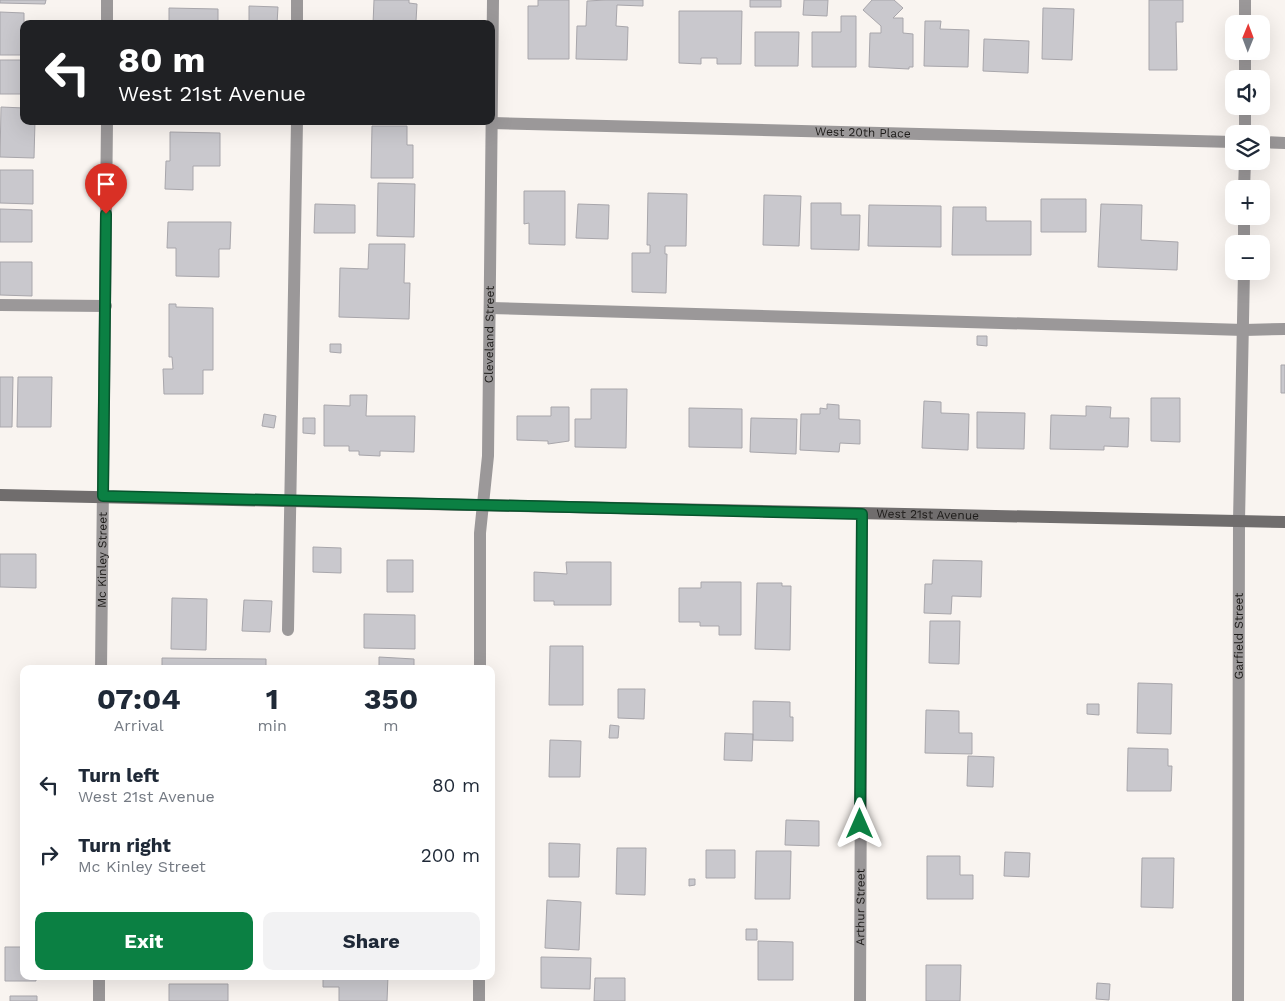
<!DOCTYPE html>
<html lang="en">
<head>
<meta charset="utf-8">
<style>
	:root { --surface:#fff; --page:#f2f2f3; --text:#1f2937; --muted:#747a83; --accent:#0b8043 }
	body { margin:0; font-family:"Work Sans",sans-serif; background:var(--page); color:var(--text); height:100vh; display:flex; flex-direction:column; font-size:19px; white-space:nowrap }
	* { box-sizing:border-box; margin:0 }
	p { font-size:16px; color:var(--muted) }
	.icon { flex:none; width:28px; height:28px; fill:none; stroke:currentColor; stroke-width:2; stroke-linecap:round; stroke-linejoin:round }
	.map { position:relative; flex:1; overflow:hidden }
	.details { position:absolute; left:20px; top:665px; width:475px; height:315px; display:flex; flex-direction:column; background:var(--surface); border-radius:10px; box-shadow:0 5px 20px #0002 }
	.details>* { flex:none }
	.hud { position:absolute; left:20px; top:20px; width:475px; height:105px; border-radius:10px; box-shadow:0 5px 20px #0002; background:#202124; color:#fff; overflow:hidden }
	.needle { width:32px; rotate:1deg }
	.buttons { position:absolute; left:1225px; top:15px; display:grid; gap:10px }
	.buttons a { display:grid; place-items:center; width:45px; height:45px; border-radius:10px; background:var(--surface); box-shadow:0 5px 20px #0002; font-size:25px }
	.pin { position:absolute; display:grid; place-items:center; width:42px; height:42px; color:#fff; margin:-51px -21px; border-radius:50% 50% 50% 0; rotate:-45deg; box-shadow:0 0 5px #0007 }
	.pin .icon { rotate:45deg }
	.me { position:absolute; width:55px; margin:-28px; rotate:0deg; stroke-linejoin:round; filter:drop-shadow(0 0 4px #0008) }
	.turn { display:flex; align-items:center; gap:18px; height:105px; padding:0 15px; font-size:22px }
	.turn .icon { width:65px; height:65px; stroke-width:2.5 }
	.turn b { display:block; font-size:35px; line-height:42px }
	.eta { display:flex; justify-content:space-evenly; align-items:center; height:85px; text-align:center }
	.eta b { font-size:30px; font-weight:700; line-height:35px }
	.button { display:flex; gap:10px; margin-top:auto; padding:10px 15px }
	.button a { flex:1; height:58px; border-radius:10px; background:var(--accent); color:#fff; font-size:20px; font-weight:700; line-height:58px; text-align:center }
	.button a+a { background:var(--page); color:var(--text) }
	ul { padding:0; list-style:none }
	li { display:flex; align-items:center; gap:15px; height:70px; padding:0 15px }
	li div { flex:1 }
	li b { display:block; font-size:19px }
	li em { font-style:normal }
	.map>svg:first-child { display:block }
	.building { fill:#c9c8cd; stroke:#a8a6ab }
	.lines { fill:none; stroke-linecap:round; stroke-linejoin:round }
	.lane { stroke:#9b9899; stroke-width:12 }
	.street { stroke:#9b9899; stroke-width:12 }
	.secondary { stroke:#706d6d; stroke-width:12 }
	.route-casing { stroke:#07532c; stroke-width:12 }
	.route { stroke:#0b8043; stroke-width:9 }
	.labels { text-anchor:middle; stroke-width:4; stroke-linejoin:round; paint-order:stroke }
	.street-label { font-size:12px; fill:#1d1b19; stroke:#fff }
</style>
</head>
<body>
<div class="map">
<svg width="1285" height="1001" viewBox="0 0 1285 1001">
	<rect width="100%" height="100%" fill="#f9f4f0"/>
	<path class="building" d="M0,0H46L45,4L0,3Z
		M374,0H409V3L417,4L416,21H409V24H373Z
		M538,0H569V59H528V6H538Z
		M606,0H643V6L617,5L616,26L628,27L627,60L576,59L577,26H586L587,1Z
		M750,0H781V7H750Z
		M804,0H828L827,16L803,15Z
		M872,0H894L903,8L893,18H903V33L913,34V67H909V69L869,67L870,33H881V26L863,10Z
		M1149,0H1183V22H1176L1177,70H1149Z
		M249,6L278,7L277,24H249Z
		M169,8L218,9V24H169Z
		M1043,8L1074,9L1072,60L1042,59Z
		M679,11H742L741,64H717V58H701V64L679,63Z
		M0,12L24,13V22H35V24H24V55H0Z
		M841,16H856V67H812V32H841Z
		M925,21H941L940,29L969,30L968,67L924,66Z
		M755,32H799L798,66H755Z
		M984,39L1029,41L1028,73L983,71Z
		M0,60H24V94H0Z
		M1,107L24,108V121H35L34,158L0,157Z
		M372,126H407V145H413V178H371Z
		M170,132L220,133V166H193V190L165,189L166,161H170Z
		M0,170H33V204L0,203Z
		M378,183L415,184L414,237L377,236Z
		M524,191H565V245L529,244V223L524,224Z
		M648,193L687,194L686,246H665V254H667L666,293L632,292V253H650V245H647Z
		M764,195L801,196L799,246L763,245Z
		M1041,199H1086V232H1041Z
		M811,203H841V215H860L859,250L811,249Z
		M315,204L355,205V233H314Z
		M578,204L609,205L608,239L576,238Z
		M1101,204L1142,205L1141,240L1178,242L1177,270L1098,267Z
		M869,205L941,206V247L868,246Z
		M953,207H986V221H1031V255H952Z
		M0,209L32,210V242H0Z
		M168,222H231L230,249H219V277L176,276V248H167Z
		M369,244H405L404,283H410L409,319L339,317L340,268L368,269Z
		M0,262H32V296L0,295Z
		M169,304H176V307L213,308V370H203V394H164L163,369H173L172,357H169Z
		M977,336H987V346L977,345Z
		M330,344H341V353L330,352Z
		M1281,365H1285V393H1281Z
		M0,377H13L12,427H0Z
		M18,377H52L51,427H17Z
		M591,389H627L626,448L575,447V419H591Z
		M350,395H367L366,416H415L414,452L380,451V456L359,455V451H349V446H324V405L350,406Z
		M1151,398H1180V442L1151,441Z
		M924,401L941,402V413L969,414L968,450L922,448Z
		M827,404L839,405V419L860,420V444L840,443L839,452L800,450L801,414H820V408L827,409Z
		M1086,406L1111,407L1110,418H1129L1128,447L1104,446V450L1050,449L1051,415L1086,416Z
		M551,407H569V441L548,444V441L517,440V416H551Z
		M689,408L742,409V448L689,447Z
		M977,412L1025,413L1024,449L977,448Z
		M264,414L276,416L274,428L262,426Z
		M303,418H315V434L303,433Z
		M751,418L797,419L796,454L750,452Z
		M313,547L341,548V573L313,572Z
		M0,554H36V588L0,587Z
		M387,560H413V592H387Z
		M933,560L982,561L981,597L952,596L951,614L924,613L925,584H932Z
		M566,562H611V605H554V601H534V572L567,574Z
		M701,582H741V635H719V626H700V622H679V588H701Z
		M757,583H782V586H791L790,650L755,649Z
		M172,598L207,599L206,650L171,649Z
		M244,600L272,601L270,632L242,631Z
		M364,614L415,615V649L364,648Z
		M930,621H960L959,664L929,663Z
		M550,646H583V705H549Z
		M379,657L414,659V669H379Z
		M162,658L266,659V669H162Z
		M1138,683L1172,684L1171,734L1137,733Z
		M618,689H645L644,719L618,718Z
		M753,701L790,702V717H793V741L753,740Z
		M1087,704H1099V715L1087,714Z
		M926,710L959,711V733H972V754L925,753Z
		M610,725L619,726L618,738H609Z
		M725,733L753,734L752,761L724,760Z
		M550,740L581,741L580,777H549Z
		M1128,748L1168,749V766H1172L1171,791H1127Z
		M968,756L994,757L993,787L967,786Z
		M786,820L819,821V846L785,845Z
		M549,843L580,844L579,877H549Z
		M617,848H646L645,895L616,894Z
		M706,850H735V878H706Z
		M756,851H791L790,899H755Z
		M1005,852L1030,853L1029,877L1004,876Z
		M927,856H960V875H973V899H927Z
		M1142,858H1174L1173,908L1141,907Z
		M689,879H695V885L689,886Z
		M547,900L581,902L579,950L545,948Z
		M746,929H757V940H746Z
		M758,941L793,942V980H758Z
		M5,947H24V976H36V981H5Z
		M541,957L591,958L590,989L541,988Z
		M926,965H961L960,1001H926Z
		M323,976H388L387,1001H339V987H323Z
		M595,978H625V1001H594Z
		M1097,983L1110,984L1109,1000L1096,999Z
		M169,984H228V1001H169Z
		M10,996H37V1001H10Z"/>
	<g class="lines">
		<path class="lane" d="M297,0V24
			M0,305L106,306
			M490,308L1244,330L1285,329
			M288,630L297,121"/>
		<g class="street">
			<path d="M107,24V0"/>
			<path d="M1245,24V0"/>
			<path d="M1245,79V51"/>
			<path id="s1" d="M492,123L1234,142"/>
			<path d="M1245,134V106"/>
			<path d="M1261,142L1285,143"/>
			<path d="M1244,189L1245,161"/>
			<path d="M1244,244V216"/>
			<path id="s2" d="M101,669L107,121"/>
			<path id="s3" d="M480,669V533L488,456L493,0"/>
			<path d="M99,1001V976"/>
			<path d="M479,1001V976"/>
			<path id="s4" d="M860,1001L862,514"/>
			<path id="s5" d="M1238,1001L1239,521L1244,271"/>
		</g>
		<path class="secondary" id="s6" d="M0,495L1285,522"/>
	</g>
	<g class="lines">
		<g class="route-casing">
			<path id="route" d="M106,214L103,496L862,514L860,824"/>
		</g>
		<use href="#route" class="route"/>
	</g>
	<g class="labels">
		<g class="street-label">
			<text dy="4" stroke="none"><textPath href="#s1" startOffset="371">West 20th Place</textPath></text>
			<text dy="4" stroke="none"><textPath href="#s3" startOffset="335">Cleveland Street</textPath></text>
			<text dy="4" stroke="none"><textPath href="#s6" startOffset="928">West 21st Avenue</textPath></text>
			<text dy="4" stroke="none"><textPath href="#s2" startOffset="109">Mc Kinley Street</textPath></text>
			<text dy="4" stroke="none"><textPath href="#s5" startOffset="365">Garfield Street</textPath></text>
			<text dy="4" stroke="none"><textPath href="#s4" startOffset="94">Arthur Street</textPath></text>
		</g>
	</g>
</svg>
<div class="buttons">
<a><svg class="needle" viewBox="-14 -14 28 28"><path d="M0-13l5 13h-10z" fill="#e53935"/><path d="M0 13l5-13h-10z" fill="#747a83"/></svg></a>
<a><svg class="icon" aria-label="sound" viewBox="0 0 24 24"><path d="M4 9h4l5-4v14l-5-4H4zM17 9q2 3 0 6"/></svg></a>
<a><svg class="icon" aria-label="layers" viewBox="0 0 24 24"><path d="M12 4l9 5-9 5-9-5zM3 14l9 5 9-5"/></svg></a>
<a>+</a>
<a>−</a>
</div>
<div class="pin" style="left:106px;top:214px;background:#d93025"><svg class="icon" aria-label="arrive" viewBox="0 0 24 24"><path d="M6 21V4h12l-3 4 3 4H6"/></svg></div>
<svg class="me" style="left:860px;top:824px" viewBox="-20 -20 40 40"><path d="M0-17L14 15 0 8-14 15z" fill="#0b8043" stroke="#fff" stroke-width="4"/></svg>
<div class="hud">
<div class="turn"><svg class="icon" aria-label="left" viewBox="0 0 24 24"><path d="M17 20v-9H6M10 6l-5 5 5 5"/></svg><div><b>80 m</b>West 21st Avenue</div></div>
</div>
<section class="details">
<div class="eta">
<div><b>07:04</b><p>Arrival</p></div>
<div><b>1</b><p>min</p></div>
<div><b>350</b><p>m</p></div>
</div>
<ul>
<li><svg class="icon" aria-label="left" viewBox="0 0 24 24"><path d="M17 20v-9H6M10 6l-5 5 5 5"/></svg><div><b>Turn left</b><p>West 21st Avenue</p></div><em>80 m</em></li>
<li><svg class="icon" aria-label="right" viewBox="0 0 24 24"><path d="M7 20v-9h11M14 6l5 5-5 5"/></svg><div><b>Turn right</b><p>Mc Kinley Street</p></div><em>200 m</em></li>
</ul>
<div class="button"><a>Exit</a><a>Share</a></div>
</section>
</div>
</body>
</html>
